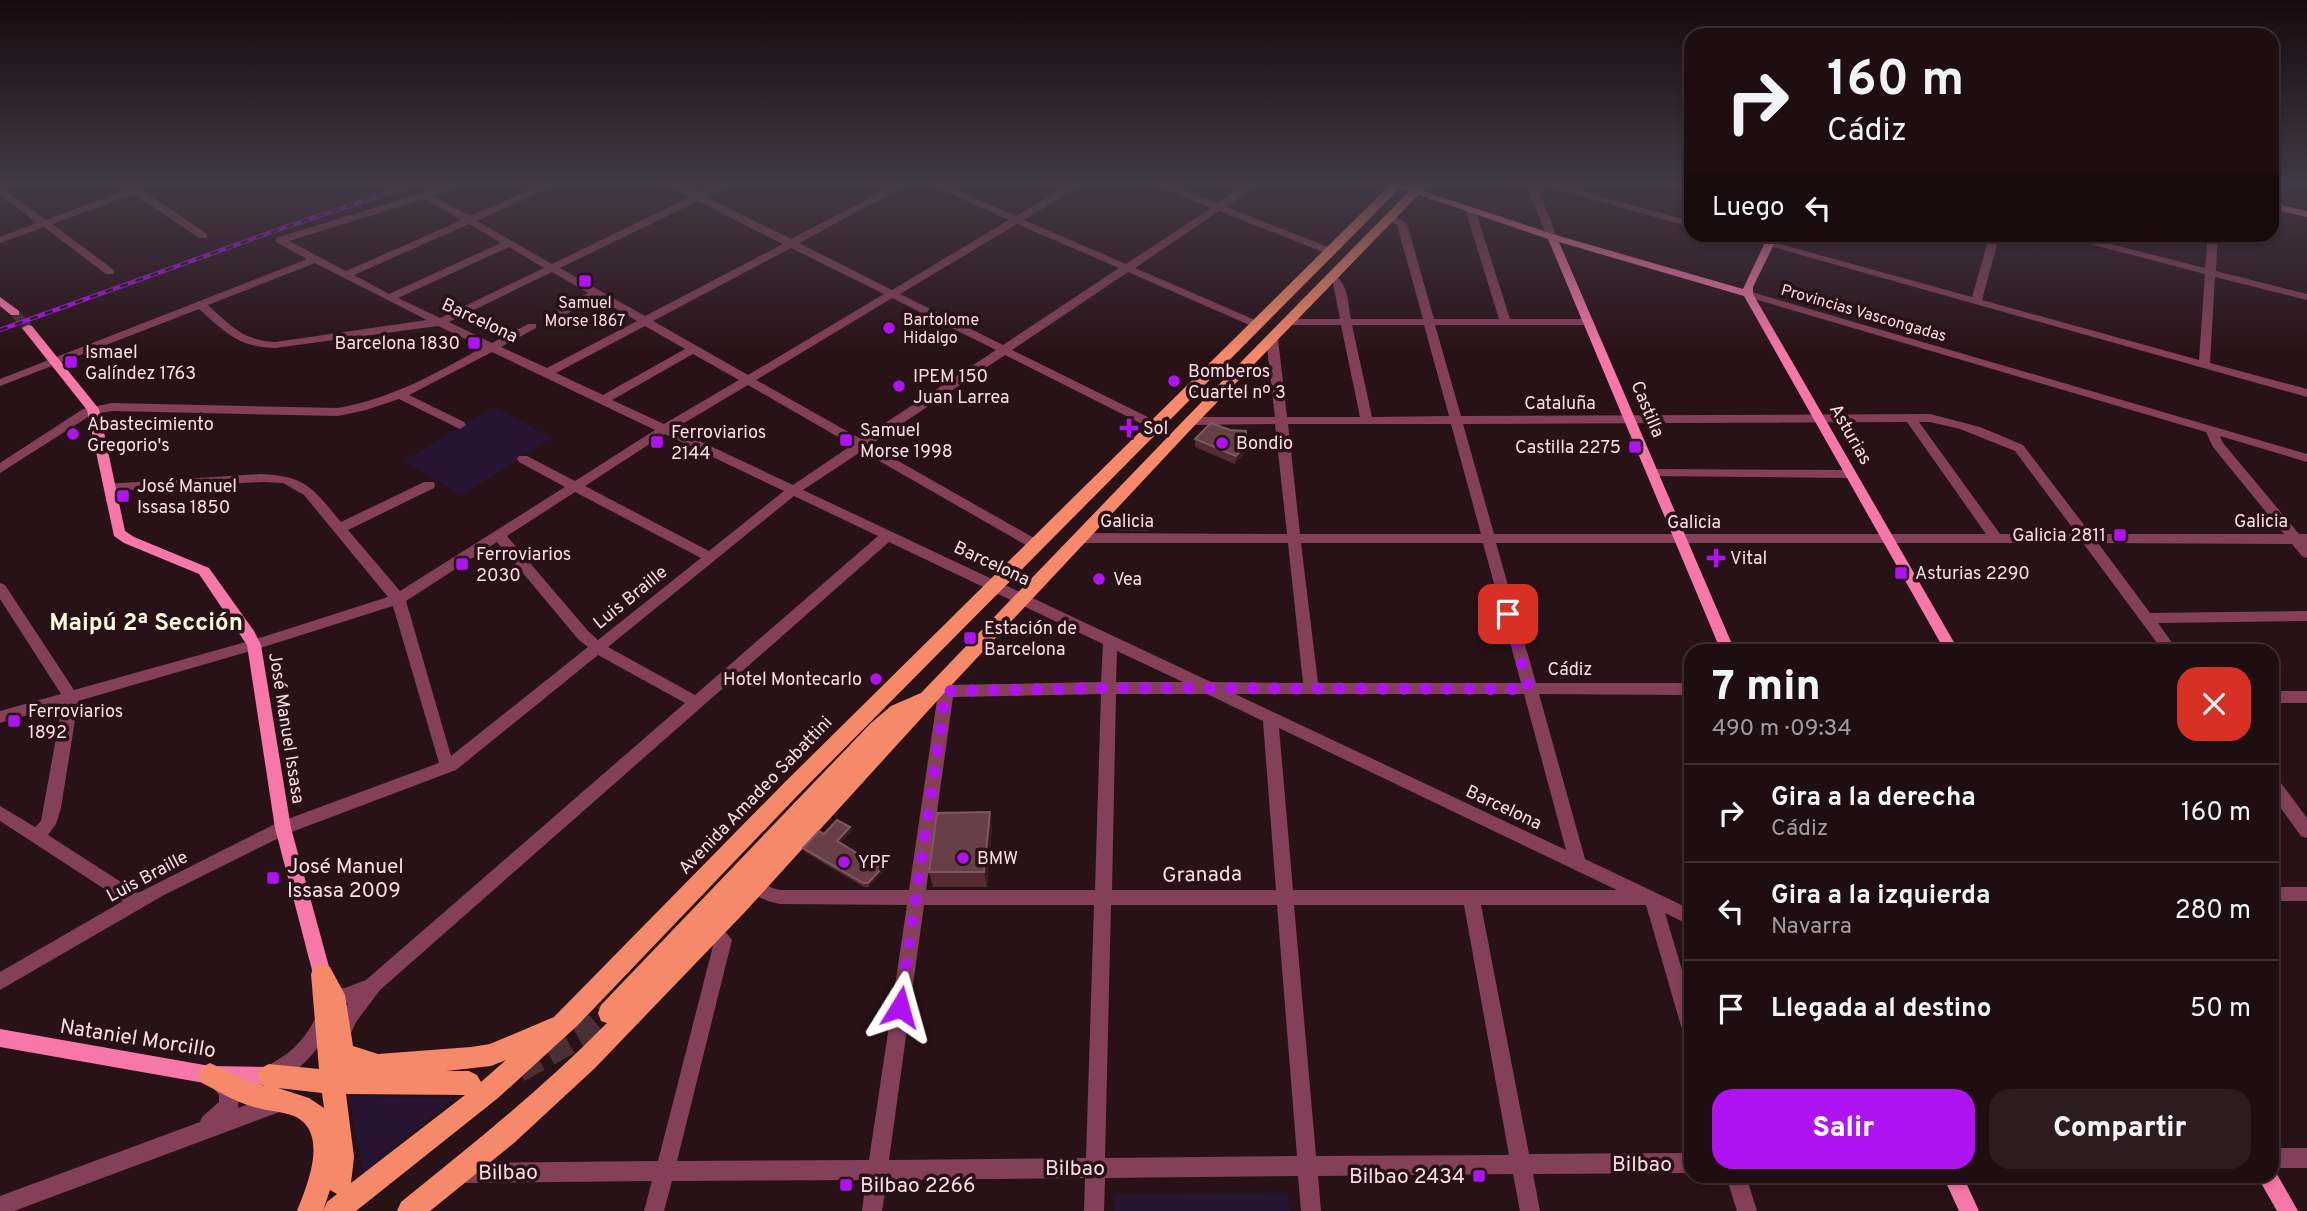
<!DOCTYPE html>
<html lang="es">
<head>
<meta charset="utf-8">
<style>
	:root { --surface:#1f0e11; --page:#2c1c1f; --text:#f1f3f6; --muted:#a19c9f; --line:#3c2e31; --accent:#af13f1 }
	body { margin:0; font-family:Overpass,sans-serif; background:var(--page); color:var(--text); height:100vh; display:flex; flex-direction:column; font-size:26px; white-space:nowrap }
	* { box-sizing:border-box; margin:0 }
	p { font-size:23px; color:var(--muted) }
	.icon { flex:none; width:38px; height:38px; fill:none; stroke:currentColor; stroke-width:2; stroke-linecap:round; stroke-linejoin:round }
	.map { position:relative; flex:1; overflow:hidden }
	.sheet { position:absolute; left:1684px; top:644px; width:595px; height:539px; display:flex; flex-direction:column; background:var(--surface); border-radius:21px; box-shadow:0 4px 10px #0003,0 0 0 2px var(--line) }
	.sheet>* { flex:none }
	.top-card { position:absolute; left:1684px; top:28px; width:595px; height:214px; border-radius:21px; box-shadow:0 4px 10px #0003,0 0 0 2px var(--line); background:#1f0e11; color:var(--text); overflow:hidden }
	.pin { position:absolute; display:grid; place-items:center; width:60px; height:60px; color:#fff; margin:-30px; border-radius:14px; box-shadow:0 4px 10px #0006 }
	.me { position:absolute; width:77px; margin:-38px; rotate:8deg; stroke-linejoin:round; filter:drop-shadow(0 0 5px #0008) }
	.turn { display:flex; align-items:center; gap:24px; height:147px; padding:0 28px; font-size:32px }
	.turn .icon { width:91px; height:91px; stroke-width:2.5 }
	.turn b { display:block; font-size:49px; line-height:60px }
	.then { display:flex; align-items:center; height:66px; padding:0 28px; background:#0003; gap:14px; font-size:26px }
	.round { display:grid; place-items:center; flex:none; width:74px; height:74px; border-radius:21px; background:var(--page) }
	.overview { display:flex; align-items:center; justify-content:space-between; height:119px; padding:0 28px }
	h1 { font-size:42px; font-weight:800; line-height:52px }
	.button { display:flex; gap:14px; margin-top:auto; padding:14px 28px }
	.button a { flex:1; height:80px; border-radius:21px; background:var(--accent); color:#fff; font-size:28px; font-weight:800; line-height:80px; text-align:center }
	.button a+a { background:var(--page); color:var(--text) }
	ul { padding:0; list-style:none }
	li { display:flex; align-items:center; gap:21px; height:98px; padding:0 28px; border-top:2px solid var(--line) }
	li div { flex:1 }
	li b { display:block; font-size:26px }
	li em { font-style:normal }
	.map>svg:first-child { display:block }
	.green { fill:#261532 }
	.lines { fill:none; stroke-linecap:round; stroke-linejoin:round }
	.secondary-tunnel { stroke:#493036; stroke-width:10; stroke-dasharray:10 5; stroke-linecap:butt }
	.primary-tunnel { stroke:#493036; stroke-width:23; stroke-dasharray:23 11; stroke-linecap:butt }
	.street { fill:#854059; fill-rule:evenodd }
	.secondary { fill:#f778a8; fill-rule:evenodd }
	.primary { fill:#f68969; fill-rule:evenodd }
	.rail-casing { stroke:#af13f1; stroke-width:4.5 }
	.rail { stroke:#291217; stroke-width:2.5; stroke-dasharray:8; stroke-linecap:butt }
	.wall { fill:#552c34 }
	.shaded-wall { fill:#3c1a21 }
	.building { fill:#673f47; stroke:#7e5860; stroke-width:2 }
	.route { stroke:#af13f1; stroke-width:12; stroke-dasharray:0 21.6 }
	.poi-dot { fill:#af13f1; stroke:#291217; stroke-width:2.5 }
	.labels { text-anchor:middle; stroke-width:7; stroke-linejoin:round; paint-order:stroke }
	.far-poi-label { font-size:16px; fill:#fddce5; stroke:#291217 }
	.far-street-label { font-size:16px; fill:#fddce5; stroke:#291217 }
	.street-label { font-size:18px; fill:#fddce5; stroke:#291217 }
	.poi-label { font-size:18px; fill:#fddce5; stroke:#291217; text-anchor:start }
	.near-poi-label { font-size:21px; fill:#fddce5; stroke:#291217; text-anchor:start }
	.near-street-label { font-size:21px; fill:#fddce5; stroke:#291217 }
	.district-label { font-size:24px; font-weight:bold; fill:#fdfcdd; stroke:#291217 }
</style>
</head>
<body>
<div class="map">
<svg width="2307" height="1211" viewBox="0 0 2307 1211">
	<rect width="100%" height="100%" fill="#291217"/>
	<path class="green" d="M494,407L552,438L462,495L404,461Z
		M348,1096L453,1099L364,1173Z
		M1288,1193L1289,1211H1115V1194Z"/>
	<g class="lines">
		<path class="secondary-tunnel" d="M15,313L28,328"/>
		<path class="primary-tunnel" d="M519,1071L580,1037L609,1013"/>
		<path class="street" d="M131,184L136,186L156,184L142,190L207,234V238H199L134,194L52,224L114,270V274H106L44,227L0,243V237L37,223L0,195V187L46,220L128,189L126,187Z
			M451,184H466L433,196L470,216L543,184H556L477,221L552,264L690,197L667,184H680L698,193L717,184H730L706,197L791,239L896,184H908L799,243L892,290L1009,220L929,184H942L1016,216L1070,184H1082L1024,220L1126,264L1211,208L1154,184H1168L1217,203L1246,184H1258L1226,207L1336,250V254H1328L1219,211L1135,268L1262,323V327H1254L1128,272L1012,350L1160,423L1162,426L1160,429H1152L1005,355L870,445L1041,542L1043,545L1041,548H1031L862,451L803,490L1211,682L1303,683L1288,543H1080L1073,538L1080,533L1287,534L1275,424L1191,425L1185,421L1191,417H1275L1266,339L1272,336L1278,339L1287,417H1360L1341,325H1289L1283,322L1289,319H1340L1333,283L1328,277L1333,274C1348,282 1348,303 1351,319H1423L1397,225L1386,219V215H1394L1407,224L1434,319H1499L1466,212L1471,209L1476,212L1510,319H1588L1594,322L1588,325H1435L1461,416L1930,414L1980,427L2023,445L2091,534H2284L2213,447L2206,432L1744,296L1743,294L1748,291L2307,454V462L2220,436L2223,443L2299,534H2307V558L2302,556L2292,544L2098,543L2150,613L2307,611V621L2158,623L2178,651H2163L2083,543H1496L1536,683H1690V695L1539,694L1585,859L1690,909V925L1665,913L1690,997V1035L1683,1032L1681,1026L1646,905H1481L1529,1154L1690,1153V1173L1533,1174L1540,1211H1520L1513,1174L1318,1176L1321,1211H1301L1298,1176L1105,1178L1104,1211H1084L1085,1178L887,1180L882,1211H862L866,1180L672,1181L664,1211H644L652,1181L460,1183L453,1180L450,1173L453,1166L460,1163L658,1161L714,942L704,930L707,924L713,922L719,924L732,940L677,1161L869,1160L907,905L780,904C767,901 754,898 748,885L750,880L756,878L772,888L780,890H909L938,693L932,686L934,682L939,680L949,685L1101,682L1103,644L889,542L380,990L356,1022L349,1038L342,1041L335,1038L333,1032L348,1003L328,1001L325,995L328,989L334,987L345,988L366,980L685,703L598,655L456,770L289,833L164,895L0,990V972L123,901L0,821V806L35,827L41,821L62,705L0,723V711L61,694L0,599V583L5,585L74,690L253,640L388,597L304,495L283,483L261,482L111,491L106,490L105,487L106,484L261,474C307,476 313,489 341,522L424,482H434L435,485L434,488L348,530L400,591L565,487L519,462L517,459L519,456H527L575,481L655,430L492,352L409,395L464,422L466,425L460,429L399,399L366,410L338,416L112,411L91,415L0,473V463L83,409L112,403L338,408C391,399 437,373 483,347L438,326L275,348C238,347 225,332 199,309L0,386V379L307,259L276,242V238ZM424,199L462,220L346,271L289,241ZM698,201L783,244L645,316L560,268ZM469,224L501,243L389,294L354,275ZM1017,224L1119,268L1003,345L900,294ZM509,247L544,268L440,318L398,298ZM791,248L884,294L748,375L653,321ZM315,263L427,320L275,342C242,340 231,326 208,305ZM552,272L588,293L550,315V319H558L596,297L637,321L547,368L501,347L536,328V324H528L492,343L449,322ZM892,298L996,350L861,439L756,380ZM1352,325H1424L1449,416L1372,417ZM645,326L685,349L603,395L556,373ZM693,354L739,380L664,424L612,400ZM748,385L852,445L793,485L674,429ZM1907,422L1986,534H1494L1463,424ZM1919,422H1930L1960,429L2015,451L2077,534H2000ZM1288,424H1451L1481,534H1300ZM665,434L784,491L709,551L585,486ZM575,492L701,558L598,640L588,631L507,536ZM794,496L878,536L695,695L608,647ZM497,542L578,639L588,647L451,756L406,601ZM1301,543H1483L1521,683H1318ZM393,606L439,763L277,823L138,893L48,835L56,824L61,808L78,701L254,650ZM1117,651L1183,682H1116ZM1101,694L1095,890H926L953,697ZM1116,694H1207L1263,721L1276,890H1112ZM1235,694H1524L1566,850ZM1279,728L1617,890H1293ZM924,905H1094L1086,1158L889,1160ZM1111,905H1277L1297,1156L1105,1158ZM1294,905H1464L1509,1155L1316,1156Z
			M1526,184H1536L1557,237L1556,239L1547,237Z
			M1539,184H1555L1690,221V227Z
			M1726,234H1744L1972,297L1990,234H2000L1982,300L2199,360L2205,274L2052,234H2071L2205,268L2208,234H2218L2216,271L2307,294V300L2215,277L2210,363L2307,389V397Z
			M1652,469L1849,470L1855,474L1849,478L1648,476L1646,473Z
			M2272,691H2307V703H2272Z
			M2272,778L2278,779L2307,818V838L2301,836L2272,796Z
			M2272,887H2307V901H2272Z
			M323,1012L329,1015L332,1021C320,1050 301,1072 271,1084L264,1082L262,1075C266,1064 279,1060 288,1053C301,1042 310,1030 317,1015Z
			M220,1075C236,1081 240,1092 238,1108L278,1093L285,1096L288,1103L285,1110L14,1211H0V1196L200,1122L202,1117L219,1102V1095L210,1084L213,1077Z
			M2272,1148H2307V1168H2272Z
			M1726,1176H1746L1757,1211H1737Z"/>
		<path class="secondary" d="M1387,184H1402L1556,235L1743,289L1769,234H1779L1753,287V294L1959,651H1945L1744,296L1559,242L1735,651H1721L1548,239Z
			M2272,203L2307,211V217L2272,209Z
			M0,297L19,311V315H11L0,306Z
			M28,325L32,326L99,409L125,531L134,537L209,568L254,631L261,645L291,828L331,974L328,980L322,982L316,980L313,974L275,828L247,645L199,574L124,543L114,536L87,410L22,328Z
			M0,1029L210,1066L269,1067L276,1069L278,1076L276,1083L269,1085L210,1084L0,1047Z
			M2272,1168L2274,1169L2298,1211H2277L2257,1176H2272Z
			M1943,1176H1963L1979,1211H1959Z"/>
		<path class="primary" d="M1391,184H1404L799,794L578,1025L498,1098L356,1211H323L327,1202L337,1194L330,1190L323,1211H297C307,1186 330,1132 294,1116C281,1111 265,1111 251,1106C234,1101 218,1091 202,1083L198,1075L202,1067L210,1063L250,1082L265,1086L261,1084L257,1076L261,1068L269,1064L319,1069L311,974L314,967L322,964L330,967L345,995L353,1046L378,1054L471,1047L490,1044L554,1017L785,782ZM506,1060L481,1082L477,1075L469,1071H446L491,1066ZM278,1088L322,1093L324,1108L309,1098ZM346,1094L465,1095L351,1183L354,1157Z
			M1416,184H1429L1196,424L946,691L744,913L595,1068L514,1143L430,1211H397L401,1202C472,1145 543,1088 607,1023L601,1021L598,1013L601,1005L871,723L891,706L921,693L1186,418Z"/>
		<g class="rail-casing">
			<path id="rail" d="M0,330L280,229L415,184"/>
		</g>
		<use href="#rail" class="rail"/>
	</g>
	<path class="wall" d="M1195,439L1246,452L1235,464L1195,447Z
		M1117,522H1149V531H1117Z
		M992,828L987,887H933L929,872Z
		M852,831L840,843L883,872L869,887H864L805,852L803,848L824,834Z"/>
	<path class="shaded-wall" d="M1246,444V452L1235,464L1236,456Z
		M990,812L992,828L987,887L984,872Z
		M850,827L852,831L838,845L837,841Z
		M882,868L883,872L869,887L868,883Z"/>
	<path class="building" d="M1211,423L1230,430L1246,431V444L1236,456L1195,439Z
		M1126,513L1149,522H1117Z
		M990,812L984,872H929L937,813Z
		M837,820L850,827L837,841L882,868L868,883H863L803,848L819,831L824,834Z"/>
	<linearGradient id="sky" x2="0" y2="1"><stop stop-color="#170a0d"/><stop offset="0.52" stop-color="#433947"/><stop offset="1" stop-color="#433947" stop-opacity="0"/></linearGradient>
	<rect width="2307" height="354" fill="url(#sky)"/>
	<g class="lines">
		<path class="route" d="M900,1007L946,691L1109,688L1529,689L1508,614"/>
	</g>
	<g class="poi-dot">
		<rect x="578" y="274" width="14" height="14" rx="3.5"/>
		<circle cx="889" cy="328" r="7"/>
		<rect x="467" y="336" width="14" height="14" rx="3.5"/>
		<rect x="64" y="355" width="14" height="14" rx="3.5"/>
		<circle cx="1174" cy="381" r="7"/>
		<circle cx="899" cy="386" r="7"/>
		<path d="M1125.5 417.5h7v7h7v7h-7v7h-7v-7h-7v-7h7z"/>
		<circle cx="73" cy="434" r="7"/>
		<rect x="839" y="433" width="14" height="14" rx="3.5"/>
		<rect x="650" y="435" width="14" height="14" rx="3.5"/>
		<circle cx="1222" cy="443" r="7"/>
		<rect x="1628" y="440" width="14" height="14" rx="3.5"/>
		<rect x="116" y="489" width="14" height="14" rx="3.5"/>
		<rect x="2113" y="528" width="14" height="14" rx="3.5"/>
		<path d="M1712.5 547.5h7v7h7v7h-7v7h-7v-7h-7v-7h7z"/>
		<rect x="455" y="557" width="14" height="14" rx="3.5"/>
		<rect x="1894" y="566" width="14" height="14" rx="3.5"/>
		<circle cx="1099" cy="579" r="7"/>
		<rect x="963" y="631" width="14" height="14" rx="3.5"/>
		<circle cx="876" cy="679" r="7"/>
		<rect x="7" y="714" width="14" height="14" rx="3.5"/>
		<circle cx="963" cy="858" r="7"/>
		<circle cx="844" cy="862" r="7"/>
		<rect x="266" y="871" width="14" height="14" rx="3.5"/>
		<rect x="1472" y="1169" width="14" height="14" rx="3.5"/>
		<rect x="839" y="1178" width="14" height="14" rx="3.5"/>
	</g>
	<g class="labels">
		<g class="far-poi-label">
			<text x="585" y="308">Samuel<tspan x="585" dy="18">Morse 1867</tspan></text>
			<text x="903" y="325" text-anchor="start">Bartolome<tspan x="903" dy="18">Hidalgo</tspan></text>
		</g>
		<g class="far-street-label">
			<text transform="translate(1864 312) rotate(16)" y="6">Provincias Vascongadas</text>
		</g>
		<g class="street-label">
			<text transform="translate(480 320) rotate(25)" y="6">Barcelona</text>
			<text x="1560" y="409">Cataluña</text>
			<text transform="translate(1648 409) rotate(67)" y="6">Castilla</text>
			<text transform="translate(1851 434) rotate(60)" y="6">Asturias</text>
			<text x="1127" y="527">Galicia</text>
			<text x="2261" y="527">Galicia</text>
			<text x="1694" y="528">Galicia</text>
			<text transform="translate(992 563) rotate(25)" y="6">Barcelona</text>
			<text transform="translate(630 597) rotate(-39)" y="6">Luis Braille</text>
			<text x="1570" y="675">Cádiz</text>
			<text transform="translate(287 728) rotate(81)" y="6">José Manuel Issasa</text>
			<text transform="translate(755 795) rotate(-46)" y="6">Avenida Amadeo Sabattini</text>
			<text transform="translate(1504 807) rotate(25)" y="6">Barcelona</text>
			<text transform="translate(147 876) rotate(-28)" y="6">Luis Braille</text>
		</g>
		<g class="poi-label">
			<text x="460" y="349" text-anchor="end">Barcelona 1830</text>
			<text x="85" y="358">Ismael<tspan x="85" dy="21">Galíndez 1763</tspan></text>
			<text x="1188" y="377">Bomberos<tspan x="1188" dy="21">Cuartel nº 3</tspan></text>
			<text x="913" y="382">IPEM 150<tspan x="913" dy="21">Juan Larrea</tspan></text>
			<text x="87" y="430">Abastecimiento<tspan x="87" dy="21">Gregorio's</tspan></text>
			<text x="1143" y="434">Sol</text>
			<text x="860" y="436">Samuel<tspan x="860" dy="21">Morse 1998</tspan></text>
			<text x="671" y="438">Ferroviarios<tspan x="671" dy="21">2144</tspan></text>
			<text x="1236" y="449">Bondio</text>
			<text x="1621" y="453" text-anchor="end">Castilla 2275</text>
			<text x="137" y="492">José Manuel<tspan x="137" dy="21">Issasa 1850</tspan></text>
			<text x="2106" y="541" text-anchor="end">Galicia 2811</text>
			<text x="476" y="560">Ferroviarios<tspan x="476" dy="21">2030</tspan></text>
			<text x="1730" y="564">Vital</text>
			<text x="1915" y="579">Asturias 2290</text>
			<text x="1113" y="585">Vea</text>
			<text x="984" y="634">Estación de<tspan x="984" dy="21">Barcelona</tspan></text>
			<text x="862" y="685" text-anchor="end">Hotel Montecarlo</text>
			<text x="28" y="717">Ferroviarios<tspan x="28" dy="21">1892</tspan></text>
			<text x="977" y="864">BMW</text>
			<text x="858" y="868">YPF</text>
		</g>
		<g class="near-poi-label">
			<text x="287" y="873">José Manuel<tspan x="287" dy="24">Issasa 2009</tspan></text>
			<text x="1465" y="1183" text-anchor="end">Bilbao 2434</text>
			<text x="860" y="1192">Bilbao 2266</text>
		</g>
		<g class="near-street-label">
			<text transform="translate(1202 874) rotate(-1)" y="7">Granada</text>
			<text transform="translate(138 1038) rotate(9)" y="7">Nataniel Morcillo</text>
			<text x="1642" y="1171">Bilbao</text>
			<text x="1075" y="1175">Bilbao</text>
			<text transform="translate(508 1172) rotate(-1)" y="7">Bilbao</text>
		</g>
		<g class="district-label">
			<text x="146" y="630">Maipú 2ª Sección</text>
		</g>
	</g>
</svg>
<div class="pin" style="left:1508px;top:614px;background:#d93025"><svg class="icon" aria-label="arrive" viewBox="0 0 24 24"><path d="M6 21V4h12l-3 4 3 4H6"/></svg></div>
<svg class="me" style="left:900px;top:1007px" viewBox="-20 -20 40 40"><path d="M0-17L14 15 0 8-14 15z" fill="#af13f1" stroke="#fff" stroke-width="4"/></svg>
<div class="top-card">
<div class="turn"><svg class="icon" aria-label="right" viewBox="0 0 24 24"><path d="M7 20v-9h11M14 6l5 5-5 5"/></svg><div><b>160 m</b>Cádiz</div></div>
<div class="then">Luego<svg class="icon" aria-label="left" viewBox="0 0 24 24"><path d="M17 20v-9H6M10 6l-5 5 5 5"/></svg></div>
</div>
<section class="sheet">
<div class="overview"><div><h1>7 min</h1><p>490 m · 09:34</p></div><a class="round" style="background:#d93025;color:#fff"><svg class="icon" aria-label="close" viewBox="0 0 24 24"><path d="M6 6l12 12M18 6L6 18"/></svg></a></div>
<ul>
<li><svg class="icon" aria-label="right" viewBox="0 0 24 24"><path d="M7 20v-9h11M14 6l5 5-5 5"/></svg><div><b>Gira a la derecha</b><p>Cádiz</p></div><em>160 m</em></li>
<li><svg class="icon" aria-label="left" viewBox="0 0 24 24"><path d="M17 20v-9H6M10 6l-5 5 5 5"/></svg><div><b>Gira a la izquierda</b><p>Navarra</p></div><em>280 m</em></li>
<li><svg class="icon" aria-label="arrive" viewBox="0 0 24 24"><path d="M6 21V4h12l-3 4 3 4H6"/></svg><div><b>Llegada al destino</b></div><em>50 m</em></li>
</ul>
<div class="button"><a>Salir</a><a>Compartir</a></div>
</section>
</div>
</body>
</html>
